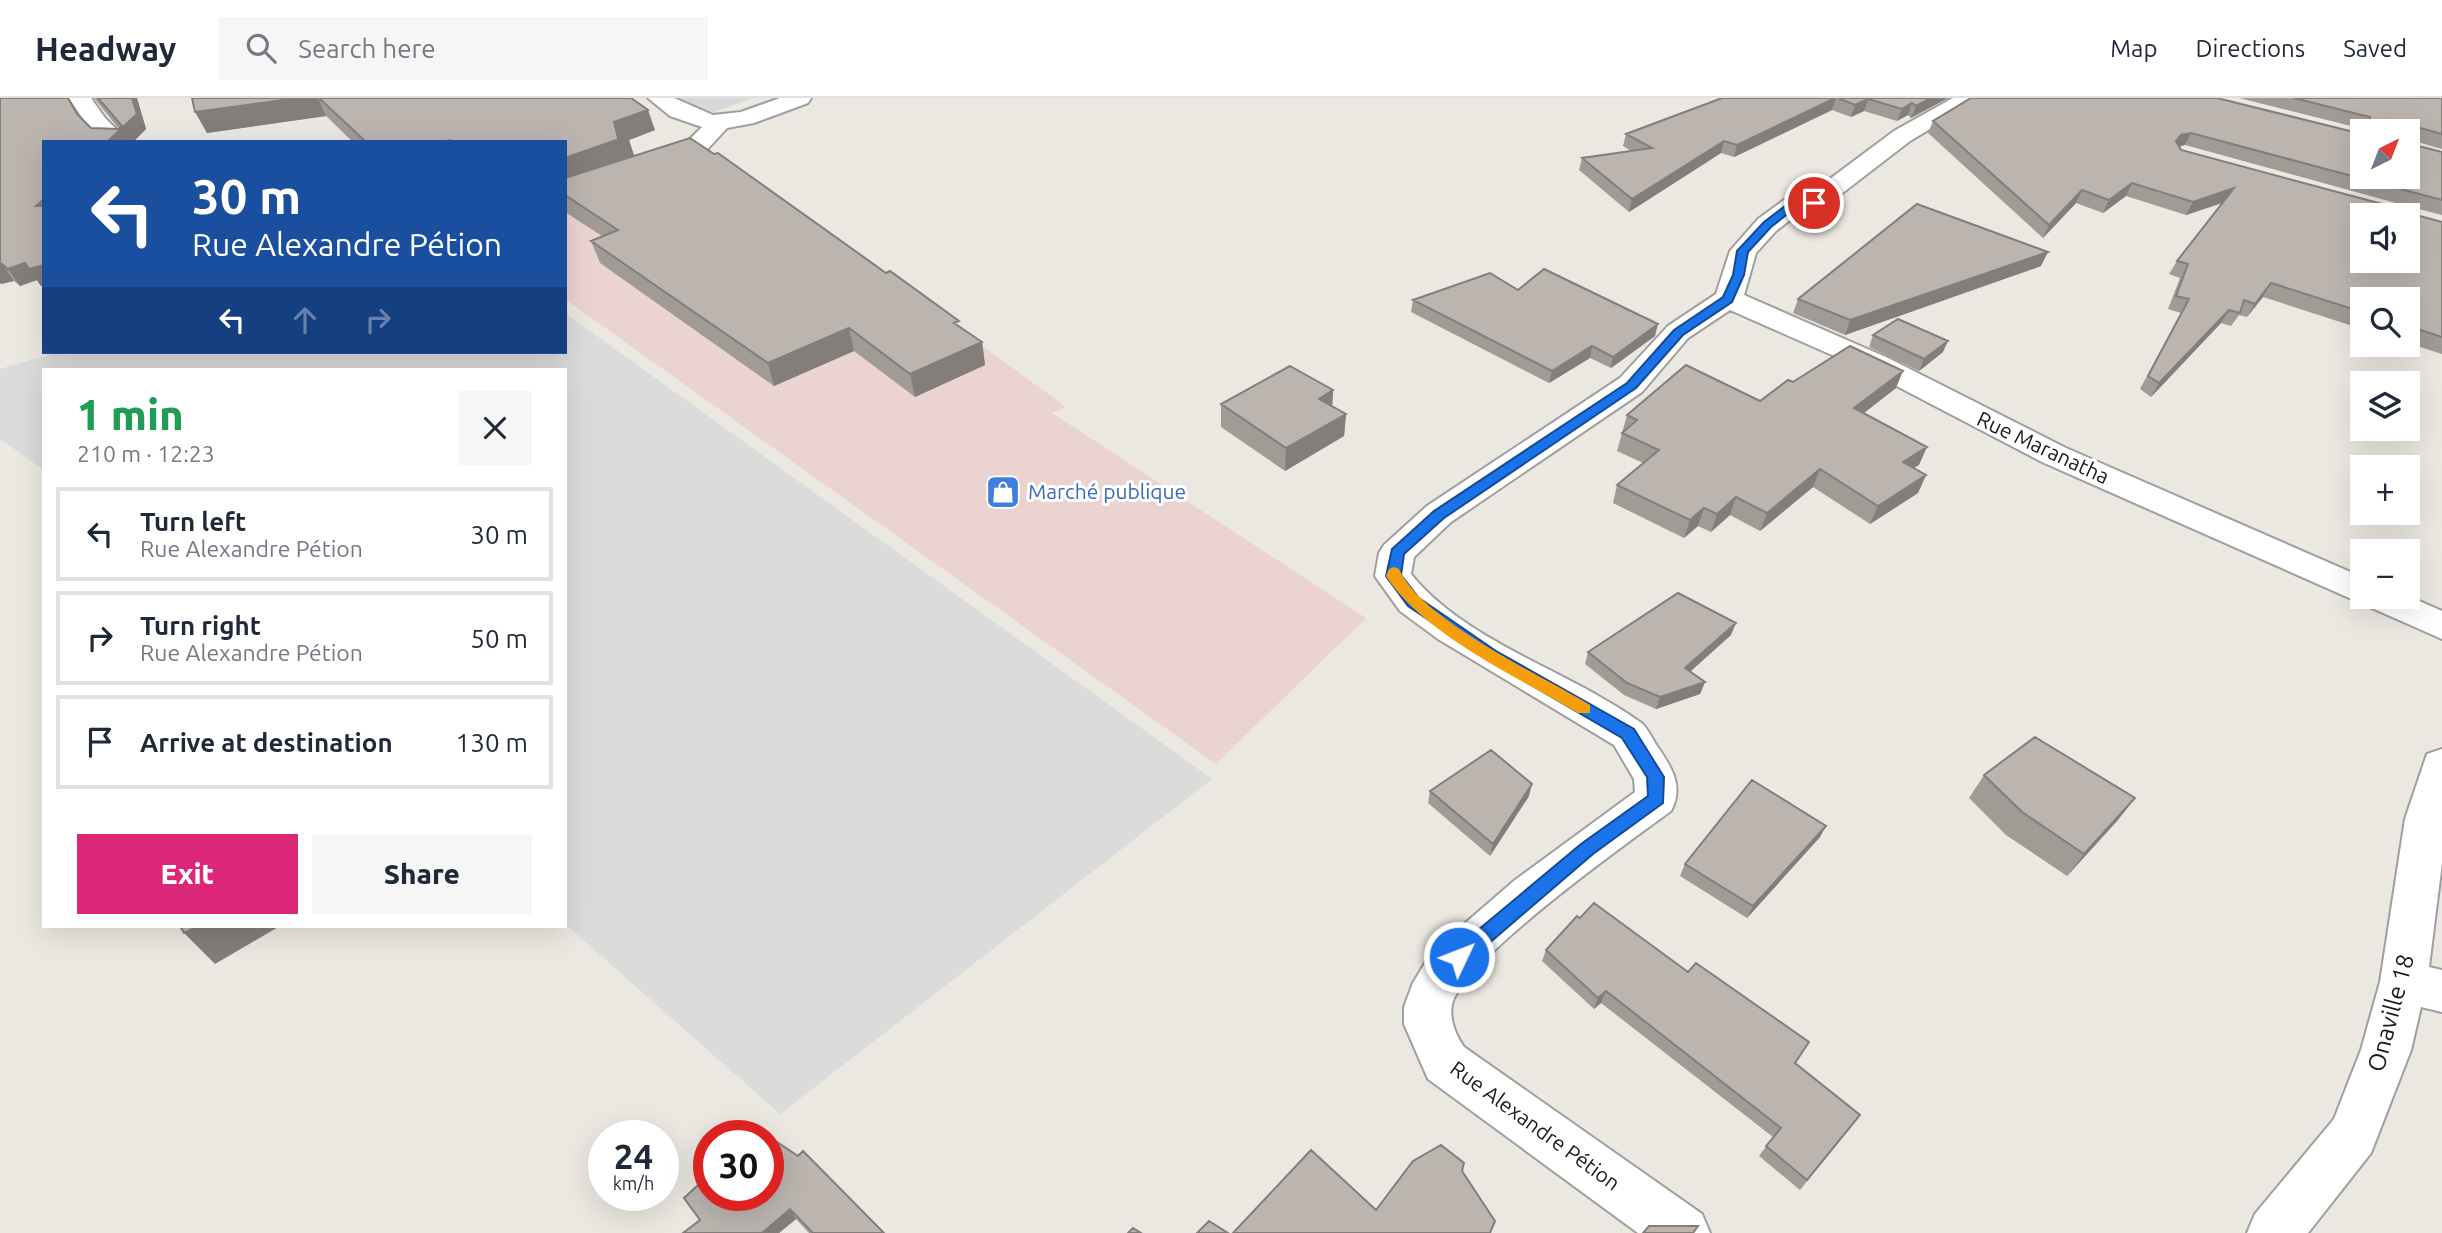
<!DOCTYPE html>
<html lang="en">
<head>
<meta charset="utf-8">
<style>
	:root { --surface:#fff; --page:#f6f6f7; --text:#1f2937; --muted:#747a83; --line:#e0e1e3; --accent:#db2777 }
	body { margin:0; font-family:Ubuntu,sans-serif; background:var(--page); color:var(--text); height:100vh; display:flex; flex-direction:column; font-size:26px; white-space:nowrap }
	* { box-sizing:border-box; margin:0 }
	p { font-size:23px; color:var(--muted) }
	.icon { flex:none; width:38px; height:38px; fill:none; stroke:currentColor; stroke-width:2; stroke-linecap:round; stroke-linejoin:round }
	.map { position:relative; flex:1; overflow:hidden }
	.panel { position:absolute; left:42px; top:270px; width:525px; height:560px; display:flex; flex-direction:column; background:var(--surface); border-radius:0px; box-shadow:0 7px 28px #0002 }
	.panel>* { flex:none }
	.top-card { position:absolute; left:42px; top:42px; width:525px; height:214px; border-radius:0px; box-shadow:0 7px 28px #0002; background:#1a4fa0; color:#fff; overflow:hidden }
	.needle { width:46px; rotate:42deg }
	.controls { position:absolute; left:2350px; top:21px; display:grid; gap:14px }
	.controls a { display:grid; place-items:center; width:70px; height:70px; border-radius:0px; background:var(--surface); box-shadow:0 7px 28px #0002; font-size:35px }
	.speed { position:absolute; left:588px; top:1022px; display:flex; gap:14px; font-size:35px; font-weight:700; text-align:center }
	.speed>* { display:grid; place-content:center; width:91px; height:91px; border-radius:50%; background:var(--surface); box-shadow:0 7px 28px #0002; line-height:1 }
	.speed small { font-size:18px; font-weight:400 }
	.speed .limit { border:10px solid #d22; background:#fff; color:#111 }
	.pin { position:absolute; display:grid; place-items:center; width:60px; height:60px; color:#fff; margin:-30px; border:4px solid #fff; border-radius:50%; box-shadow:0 2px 7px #0007 }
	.me { position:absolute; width:77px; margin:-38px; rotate:47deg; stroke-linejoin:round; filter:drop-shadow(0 0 5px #0008) }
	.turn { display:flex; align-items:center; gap:24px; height:147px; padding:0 35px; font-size:32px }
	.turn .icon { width:91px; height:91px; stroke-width:2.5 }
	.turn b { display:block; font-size:49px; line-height:60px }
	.lanes { display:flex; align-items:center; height:66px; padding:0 35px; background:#0003; justify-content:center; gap:35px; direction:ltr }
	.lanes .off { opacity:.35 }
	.round { display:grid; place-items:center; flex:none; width:74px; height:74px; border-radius:0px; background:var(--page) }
	.overview { display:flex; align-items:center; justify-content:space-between; height:119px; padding:0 35px }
	h1 { font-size:42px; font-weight:800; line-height:52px; color:#1e9e55 }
	.cta { display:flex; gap:14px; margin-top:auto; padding:14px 35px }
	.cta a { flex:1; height:80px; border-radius:0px; background:var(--accent); color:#fff; font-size:28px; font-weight:800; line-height:80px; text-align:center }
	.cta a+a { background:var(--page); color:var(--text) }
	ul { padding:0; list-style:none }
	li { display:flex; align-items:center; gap:21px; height:94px; margin:0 14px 10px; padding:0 21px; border:4px solid var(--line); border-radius:0px }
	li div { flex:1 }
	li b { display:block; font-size:26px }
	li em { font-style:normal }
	header { display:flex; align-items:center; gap:42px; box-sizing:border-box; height:98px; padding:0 35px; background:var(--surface); border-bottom:2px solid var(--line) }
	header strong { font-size:33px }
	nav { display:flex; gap:38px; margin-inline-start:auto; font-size:24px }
	.search { width:490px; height:63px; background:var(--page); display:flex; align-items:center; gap:18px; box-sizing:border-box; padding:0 24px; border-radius:0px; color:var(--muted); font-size:26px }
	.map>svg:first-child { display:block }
	.residential { fill:#d9d8d8 }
	.commercial { fill:#ebd3d2 }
	.parking { fill:#dbdbdb }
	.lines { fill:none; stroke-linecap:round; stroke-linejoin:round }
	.minor-casing { stroke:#9f9f9f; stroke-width:4 }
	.minor { fill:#fff; fill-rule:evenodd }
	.wall { fill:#a19b96; fill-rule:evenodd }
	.shaded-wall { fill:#837e7a }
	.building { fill:#bbb4af; stroke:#837e7a; stroke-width:2; fill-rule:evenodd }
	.route { fill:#1a73e8; stroke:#114b97; stroke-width:2 }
	.slow { fill:#f59e0b }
	.labels { text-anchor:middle; stroke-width:6; stroke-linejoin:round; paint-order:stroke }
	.street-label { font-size:21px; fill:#1b1b1b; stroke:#fff }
	.shop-label { font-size:21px; fill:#366cbe; stroke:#fff; text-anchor:start }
	.near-street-label { font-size:24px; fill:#1b1b1b; stroke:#fff }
</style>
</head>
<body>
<header>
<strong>Headway</strong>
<div class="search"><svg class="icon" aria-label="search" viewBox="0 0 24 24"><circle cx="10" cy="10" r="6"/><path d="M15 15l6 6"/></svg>Search here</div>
<nav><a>Map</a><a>Directions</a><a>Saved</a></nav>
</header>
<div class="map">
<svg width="2442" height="1135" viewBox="0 0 2442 1135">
	<rect width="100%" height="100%" fill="#ebe8e1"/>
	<path class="residential" d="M680,0H753L708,16Z"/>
	<path class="commercial" d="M565,106L906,192L1066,309L1052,315L1366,520L1216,666L565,201Z"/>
	<path class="parking" d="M565,215L1212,681L780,1016L565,826V271H44V372L0,341V271L58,254H565Z"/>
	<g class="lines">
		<g class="minor-casing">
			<path id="minor" d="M69,0H91L105,20L129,44H103L89,30Z
				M648,0H674L713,17L741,14L780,0H811L808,5L754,25L727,30L704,55L565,103V86L686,45L702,29L670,18Z
				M1953,0H1981L1910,43L1823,110L1800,114L1776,133L1756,155L1744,197L1888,260L2066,350L2362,479V499L2408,498L2442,513V541L2042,364L1866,272L1730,212L1688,240L1642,294L1451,424L1414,459L1411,476C1464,543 1571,574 1640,624C1646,628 1651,638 1655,645C1670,667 1685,687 1671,713C1627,745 1469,858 1453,903C1448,919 1455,936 1464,949L1702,1116L1710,1135H1638L1428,981L1404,926V909L1413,885L1425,865L1448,840L1515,782L1635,694L1634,681L1614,647L1438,541L1400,513L1375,478L1379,455L1384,447L1427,408L1620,280L1668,228L1716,196L1730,153L1758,121L1784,102L1807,98L1894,33Z
				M2442,651V765L2429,869L2442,872V914L2421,909L2411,952L2371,1055L2308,1135H2247L2255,1116L2334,1021L2361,952L2380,884L2405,721L2427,656Z"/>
		</g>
		<use href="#minor" class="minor"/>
	</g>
	<path class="wall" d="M0,0L78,17L91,30L119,31L94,0H137L146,31L133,44H44V187L41,188L37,182L20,188L14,183L1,186Z
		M192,0H631L655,32L629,42L634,58L960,229L982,244L985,267L915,299L854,253L774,288L600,165L591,143L602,138L565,114V44H353L326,18L207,35Z
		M1722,0H1948L1911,20L1908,17L1897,23L1864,13L1851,19L1832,12L1734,59L1721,55L1629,114L1579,72L1582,60L1631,53L1623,48L1626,36Z
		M2217,0L2362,79L2408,33H2363V31L2239,0H2442V51L2414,43V47L2442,54V117L2415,110L2416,117L2442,124V256L2408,245V201H2362V231L2263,199L2247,219L2239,217L2231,228L2221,225L2151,299L2140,291L2181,215L2168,211L2180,180L2169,176L2177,163L2223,105L2186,117L2126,98L2103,115L2076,105L2043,140L1928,35L1933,23ZM2185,47L2403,107H2386L2181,52L2179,49Z
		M2041,168L1845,237L1793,215L1798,201Z
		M1518,192L1655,238L1611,270L1590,260L1549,285L1411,214L1413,202Z
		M1873,237L1943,254L1919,273L1869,249Z
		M1793,284L1896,290L1864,315L1919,367L1913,370L1926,377L1918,395L1870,426L1813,389L1760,433L1730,417L1711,434L1698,428L1684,440L1613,405L1617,387L1643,365L1617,353L1627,317L1760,303Z
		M1333,292L1332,308L1346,316L1344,338L1285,373L1221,329V306Z
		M1731,537L1690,573L1705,584L1700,596L1656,611L1624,597L1585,566L1588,554Z
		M1984,677L2135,700L2117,723L2067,778L2006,737L1969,700Z
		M1430,693L1529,698L1490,758L1428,705Z
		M1820,739L1747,820L1680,778L1685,766Z
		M1546,852L1795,965L1860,1017L1800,1092L1759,1058L1773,1039L1601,905L1594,911L1542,863Z
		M768,1097L884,1135H809L796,1121L779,1135H683Z"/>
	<path class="shaded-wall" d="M132,0H137L146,31L133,44H107L137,16Z
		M298,0H318L326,18L207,35L195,14Z
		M1836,0L1832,12L1734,59L1737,47Z
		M1931,0H1948L1911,20L1916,8Z
		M1868,1L1864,13L1851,19L1855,7Z
		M1912,5L1908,17L1897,23L1902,11Z
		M648,12L655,32L629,42L635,60L565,84V60L614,24Z
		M2191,35L2185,47L2174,49L2176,43L2181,37Z
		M1724,43L1721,55L1629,114L1632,101Z
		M2132,85L2126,98L2103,115L2109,102Z
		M2234,90L2227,103L2186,117L2193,104Z
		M2082,92L2076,105L2043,140L2049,127Z
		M44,101V119L36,108Z
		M2048,154L2041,168L1845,237L1850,222Z
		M25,165L37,182L20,188L8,171Z
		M0,166H2L14,183L1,186L0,185Z
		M44,167V187L41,188L29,171Z
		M2271,185L2263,199L2247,219L2255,206Z
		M2229,212L2221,225L2151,299L2159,285Z
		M1658,226L1655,238L1611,270L1613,259Z
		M849,230L854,253L774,288L768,265Z
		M1948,243L1943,254L1919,273L1924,261Z
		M982,244L985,267L915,299L910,276Z
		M1592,248L1590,260L1549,285L1552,273Z
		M1903,273L1896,290L1847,328L1854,310Z
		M1333,292L1332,314L1319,301Z
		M1346,316L1344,338L1285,373L1286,350Z
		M1927,349L1919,367L1894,381L1903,364Z
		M1820,371L1813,389L1760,433L1767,415Z
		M1926,377L1918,395L1870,426L1878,408Z
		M1736,399L1730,417L1711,434L1717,416Z
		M1704,410L1698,428L1684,440L1690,422Z
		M1736,525L1731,537L1681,582L1685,570Z
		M1705,584L1700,596L1656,611L1660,599Z
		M1532,686L1529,698L1490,758L1493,746Z
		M2135,700L2117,723L2067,778L2084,756Z
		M1826,728L1820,739L1747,820L1753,808Z
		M198,828H280L215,866L184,835Z
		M1606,893L1601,905L1594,911L1598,900Z
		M790,1111L796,1121L779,1135H762Z"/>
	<path class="building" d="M0,0H68L77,16L91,30L119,31L122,28L98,0H132L137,16L107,44H44V101L36,108H44V167L29,171L25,165L8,171L2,166H0Z
		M192,0H298L195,14Z
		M319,0H631L648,12L614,24L618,40L628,38L565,60V44H453L450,42L442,44H366Z
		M1722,0H1835L1737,47L1724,43L1632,101L1582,60L1652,50L1626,36Z
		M1838,0H1931L1916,8L1912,5L1902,11L1868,1L1855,7Z
		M1971,0H2217L2362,36V79H2408V33H2372L2370,19L2294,0H2442V36L2417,29L2413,32L2414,47L2442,54V102L2191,35L2181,37L2176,43L2181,52L2386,107H2414L2416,117L2442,124V239L2408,228V201H2362V214L2271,185L2255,206L2244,202L2240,215L2229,212L2159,285L2148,278L2189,201L2176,198L2188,166L2177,163L2234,90L2193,104L2132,85L2109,102L2082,92L2049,127L1933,23ZM2362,117H2408V163H2362Z
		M690,40L714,56L718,55L886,175L890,173L959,223L954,225L982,244L910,276L849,230L768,265L591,143L618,132L565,97V80Z
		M1917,106L2048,154L1850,222L1798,201Z
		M1544,171L1658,226L1613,259L1592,248L1552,273L1413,202L1490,175L1518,192Z
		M1898,221L1948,243L1924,261L1873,237Z
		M1850,248L1903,273L1854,310L1927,349L1903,364L1926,377L1878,408L1820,371L1767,415L1736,399L1717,416L1704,410L1690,422L1617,387L1659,352L1622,335L1637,322L1627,317L1686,267L1760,303L1788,282L1793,284Z
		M1290,268L1333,292L1319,301L1346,316L1286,350L1221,306Z
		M1678,495L1736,525L1685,570L1705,584L1660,599L1627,585L1588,554Z
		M2035,639L2135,700L2084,756L2022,714L1984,677Z
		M1491,652L1532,686L1493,746L1430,693Z
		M1752,682L1826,728L1753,808L1685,766Z
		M1594,805L1688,874L1696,865L1809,944L1795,965L1860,1017L1807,1082L1766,1048L1781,1030L1606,893L1598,900L1546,852L1577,818L1580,820Z
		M180,828H198L184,835Z
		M757,1031L767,1038H750Z
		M768,1038L798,1058L803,1053L884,1135H813L790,1111L762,1135H683L700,1122L684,1100L709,1077V1097H768Z
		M1441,1047L1464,1065L1462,1073L1495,1123L1490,1135H1233L1311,1052L1376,1112L1413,1063Z
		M1209,1123L1228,1135H1197Z
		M1649,1128H1698L1693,1135H1643Z
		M1133,1130L1141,1135H1128Z"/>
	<path class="route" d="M1817,103V107L1795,110L1771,129L1748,154L1744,177L1732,204L1683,237L1636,290L1444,420L1404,456L1401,477L1419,500L1496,553L1634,631L1664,679L1663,705L1593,756L1466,865L1459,867L1453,865L1450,859L1453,853L1581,746L1648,698L1647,679L1622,640L1485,560L1408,508L1386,478L1392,451L1434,413L1627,285L1674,232L1723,199L1733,177L1737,153L1764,124L1789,105Z"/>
	<path class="slow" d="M1394,469L1399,471C1420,521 1540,577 1590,607V615H1578C1518,579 1424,537 1386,478L1389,471Z"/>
	<defs>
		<g id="shop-square" transform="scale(1.75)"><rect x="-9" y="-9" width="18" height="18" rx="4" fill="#3f7fe0" stroke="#fff"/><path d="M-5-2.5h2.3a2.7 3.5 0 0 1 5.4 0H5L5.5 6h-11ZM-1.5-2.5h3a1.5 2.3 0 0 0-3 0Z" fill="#fff"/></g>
	</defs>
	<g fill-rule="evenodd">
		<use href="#shop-square" x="1003" y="394"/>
	</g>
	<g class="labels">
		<g class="street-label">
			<text transform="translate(2043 350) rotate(25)" y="7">Rue Maranatha</text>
			<text transform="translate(1535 1028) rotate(36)" y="7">Rue Alexandre Pétion</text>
		</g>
		<g class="shop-label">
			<text x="1028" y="401">Marché publique</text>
		</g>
		<g class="near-street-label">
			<text transform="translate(2391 915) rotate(-75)" y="8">Onaville 18</text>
		</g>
	</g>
</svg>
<div class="controls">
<a><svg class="needle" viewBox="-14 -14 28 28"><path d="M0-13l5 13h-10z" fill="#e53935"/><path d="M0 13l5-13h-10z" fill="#747a83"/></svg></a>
<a><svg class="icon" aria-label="sound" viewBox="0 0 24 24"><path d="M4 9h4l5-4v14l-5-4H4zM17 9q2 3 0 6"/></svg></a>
<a><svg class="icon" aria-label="search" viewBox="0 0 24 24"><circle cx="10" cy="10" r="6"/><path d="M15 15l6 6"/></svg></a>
<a><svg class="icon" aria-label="layers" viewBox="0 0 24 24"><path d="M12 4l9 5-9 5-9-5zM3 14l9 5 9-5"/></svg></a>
<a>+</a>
<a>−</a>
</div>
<div class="speed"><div>24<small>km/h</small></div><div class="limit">30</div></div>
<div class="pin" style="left:1814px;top:105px;background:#d93025"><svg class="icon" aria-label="arrive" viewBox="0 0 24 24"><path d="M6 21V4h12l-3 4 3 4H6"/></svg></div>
<svg class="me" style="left:1459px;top:859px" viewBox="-20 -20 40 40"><circle r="17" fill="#1a73e8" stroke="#fff" stroke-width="3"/><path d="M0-11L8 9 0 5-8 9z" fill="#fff"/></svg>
<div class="top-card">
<div class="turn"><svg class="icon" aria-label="left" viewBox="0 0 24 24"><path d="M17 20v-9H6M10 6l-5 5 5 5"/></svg><div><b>30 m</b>Rue Alexandre Pétion</div></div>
<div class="lanes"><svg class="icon" aria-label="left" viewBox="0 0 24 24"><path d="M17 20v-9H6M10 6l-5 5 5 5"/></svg><svg class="icon off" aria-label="ahead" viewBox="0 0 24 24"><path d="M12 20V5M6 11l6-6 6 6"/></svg><svg class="icon off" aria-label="right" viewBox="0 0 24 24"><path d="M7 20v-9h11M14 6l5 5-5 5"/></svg></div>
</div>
<section class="panel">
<div class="overview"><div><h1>1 min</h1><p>210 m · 12:23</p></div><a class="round"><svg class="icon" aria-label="close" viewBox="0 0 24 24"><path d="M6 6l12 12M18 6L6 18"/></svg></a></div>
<ul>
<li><svg class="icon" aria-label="left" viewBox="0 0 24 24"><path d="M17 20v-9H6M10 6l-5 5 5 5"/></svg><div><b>Turn left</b><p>Rue Alexandre Pétion</p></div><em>30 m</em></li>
<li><svg class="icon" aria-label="right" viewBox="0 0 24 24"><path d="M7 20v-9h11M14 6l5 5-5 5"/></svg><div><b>Turn right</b><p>Rue Alexandre Pétion</p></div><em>50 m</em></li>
<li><svg class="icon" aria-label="arrive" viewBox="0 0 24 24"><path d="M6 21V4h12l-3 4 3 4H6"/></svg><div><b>Arrive at destination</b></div><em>130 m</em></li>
</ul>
<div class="cta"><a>Exit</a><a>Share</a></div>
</section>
</div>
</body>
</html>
